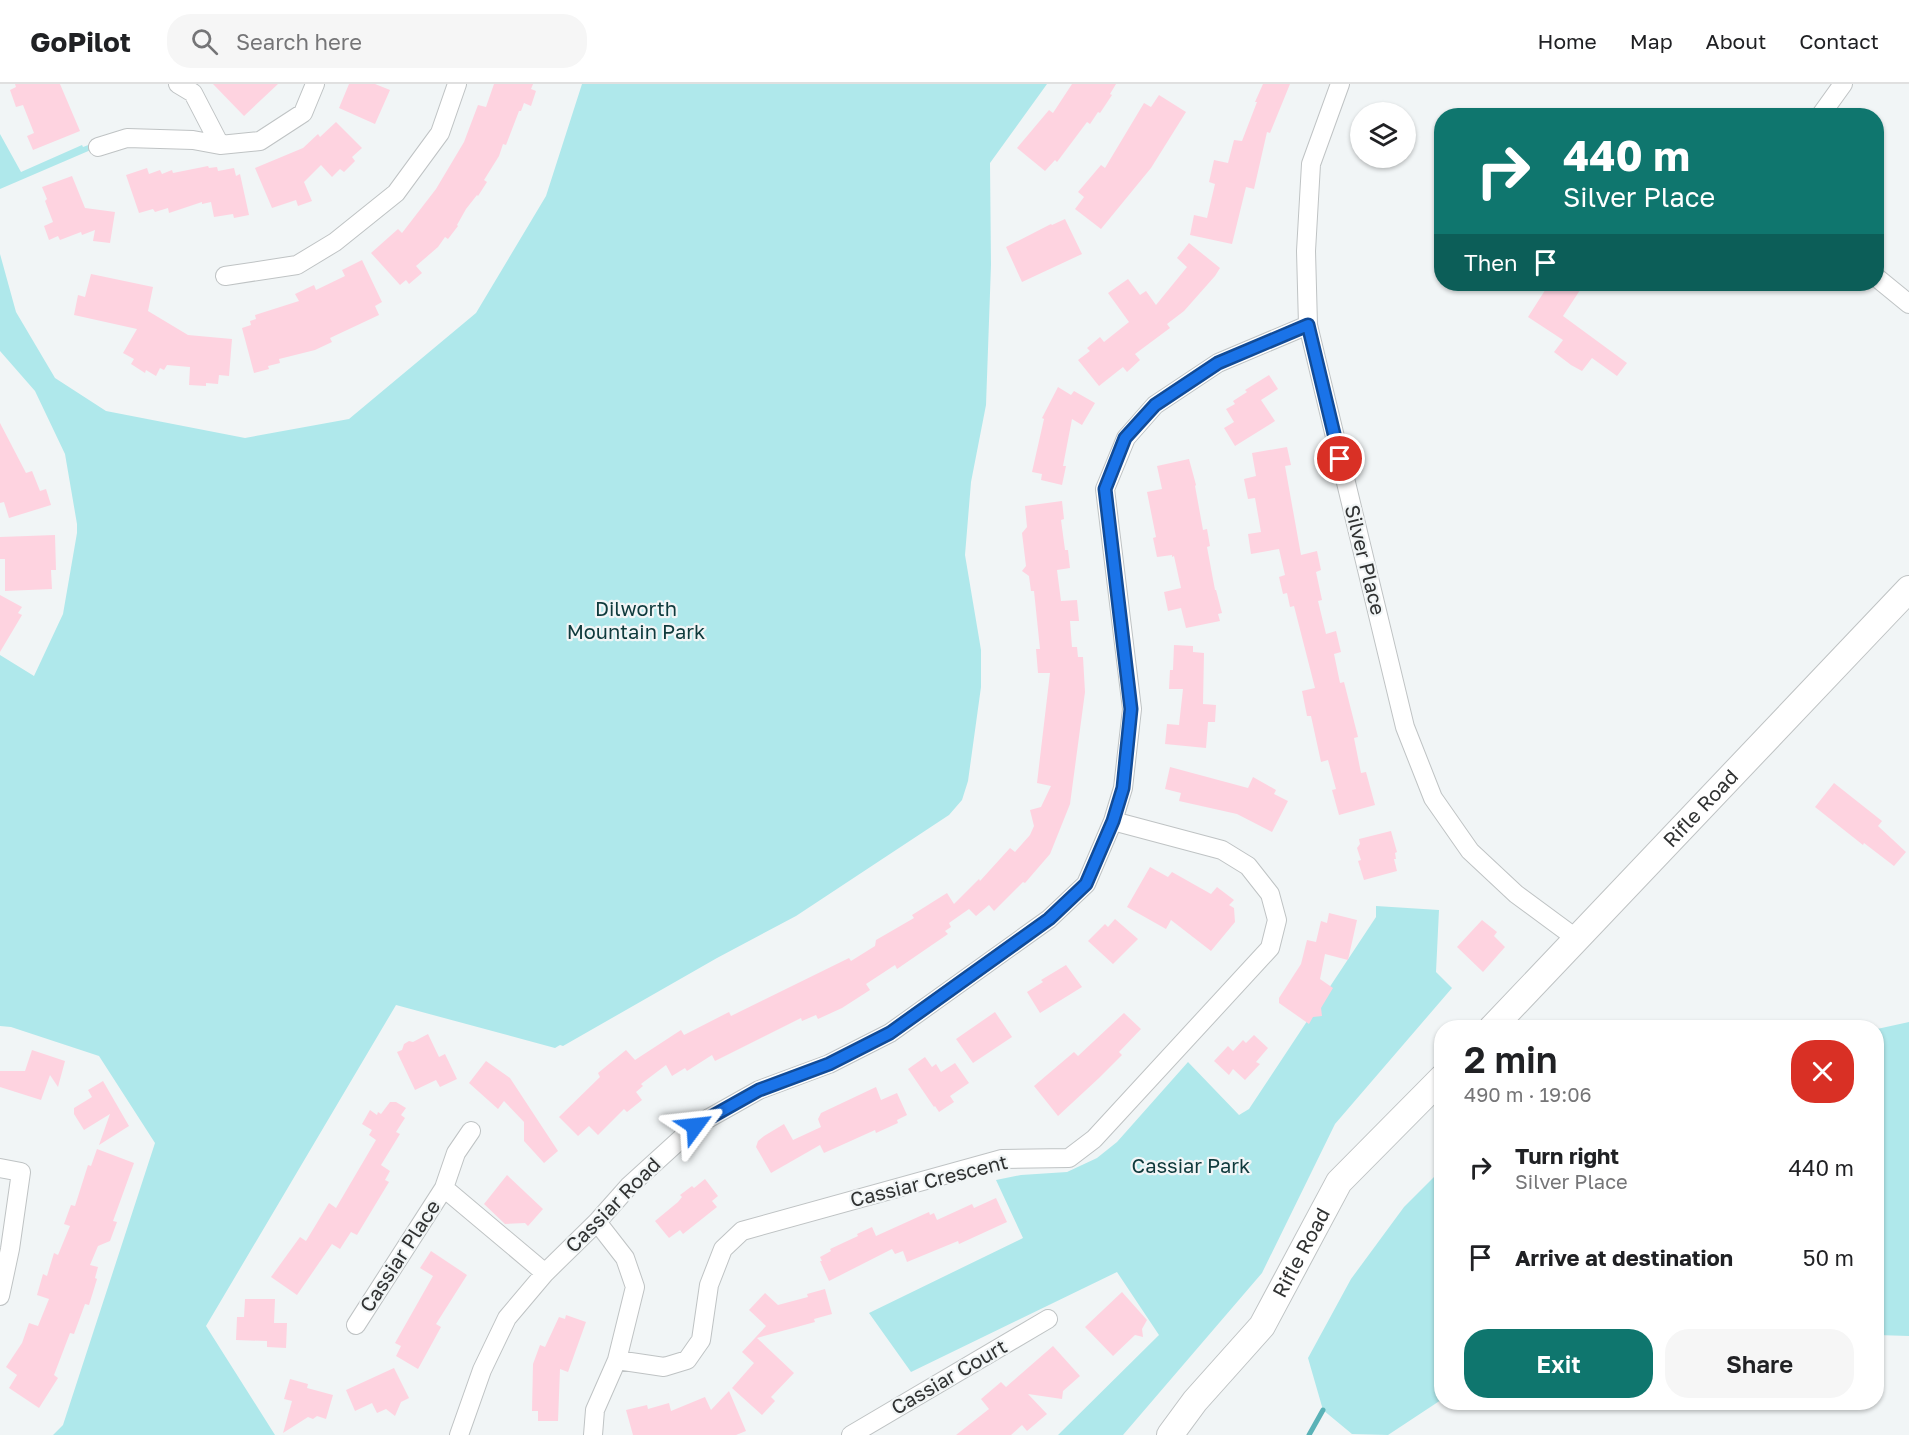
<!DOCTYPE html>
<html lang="en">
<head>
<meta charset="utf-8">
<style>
	:root { --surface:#fff; --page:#f6f6f6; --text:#202124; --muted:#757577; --line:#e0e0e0; --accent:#0f766e }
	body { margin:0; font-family:"Golos Text",sans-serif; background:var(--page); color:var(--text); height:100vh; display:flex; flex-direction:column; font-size:22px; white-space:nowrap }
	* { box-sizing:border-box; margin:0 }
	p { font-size:20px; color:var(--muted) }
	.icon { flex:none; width:33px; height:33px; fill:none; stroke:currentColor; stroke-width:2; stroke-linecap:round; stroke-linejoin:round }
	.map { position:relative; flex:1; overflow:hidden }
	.side { position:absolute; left:1434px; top:936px; width:450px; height:390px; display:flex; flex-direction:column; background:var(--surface); border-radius:24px; box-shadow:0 2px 4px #0004 }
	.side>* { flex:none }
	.banner { position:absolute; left:1434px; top:24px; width:450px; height:183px; border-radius:24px; box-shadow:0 2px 4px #0004; background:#0f766e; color:#fff; overflow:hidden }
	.buttons { position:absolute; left:1350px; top:18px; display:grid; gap:12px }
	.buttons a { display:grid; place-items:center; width:66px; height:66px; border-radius:50%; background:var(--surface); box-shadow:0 2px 4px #0004; font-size:30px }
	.pin { position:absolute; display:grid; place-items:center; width:51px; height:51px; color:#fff; margin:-26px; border:3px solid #fff; border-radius:50%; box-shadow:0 2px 6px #0007 }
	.me { position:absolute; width:66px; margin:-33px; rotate:60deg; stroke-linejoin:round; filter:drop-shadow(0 0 4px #0008) }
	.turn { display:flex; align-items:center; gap:21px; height:126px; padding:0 30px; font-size:27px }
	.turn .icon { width:78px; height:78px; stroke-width:2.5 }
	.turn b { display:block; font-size:42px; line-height:51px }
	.then { display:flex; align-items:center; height:57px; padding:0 30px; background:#0003; gap:12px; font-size:22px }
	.round { display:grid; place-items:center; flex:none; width:63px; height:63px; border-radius:24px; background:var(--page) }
	.head { display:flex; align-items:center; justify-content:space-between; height:102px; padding:0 30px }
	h1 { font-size:36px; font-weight:600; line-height:45px }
	.button { display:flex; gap:12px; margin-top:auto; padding:12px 30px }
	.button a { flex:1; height:69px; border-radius:24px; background:var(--accent); color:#fff; font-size:24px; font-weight:600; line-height:69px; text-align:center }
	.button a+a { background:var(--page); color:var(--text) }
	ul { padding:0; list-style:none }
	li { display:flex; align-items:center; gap:18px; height:90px; padding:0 30px }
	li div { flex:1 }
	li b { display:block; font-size:22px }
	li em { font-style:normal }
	header { display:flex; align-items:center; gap:36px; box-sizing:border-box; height:84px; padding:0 30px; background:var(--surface); border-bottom:2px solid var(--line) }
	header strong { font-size:28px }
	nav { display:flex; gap:33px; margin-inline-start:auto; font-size:21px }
	.search { width:420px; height:54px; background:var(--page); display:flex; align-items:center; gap:15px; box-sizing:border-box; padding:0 21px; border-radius:24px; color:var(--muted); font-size:22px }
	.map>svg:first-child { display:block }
	.green { fill:#afe8eb }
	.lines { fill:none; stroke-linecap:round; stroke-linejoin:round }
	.stream { stroke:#5ab2b7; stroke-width:5 }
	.building { fill:#fed3e0 }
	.street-casing { stroke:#bfc3c4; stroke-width:20 }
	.secondary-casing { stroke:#bfc3c4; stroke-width:28 }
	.street { stroke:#fff; stroke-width:18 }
	.secondary { stroke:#fff; stroke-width:26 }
	.route-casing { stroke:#114b97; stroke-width:15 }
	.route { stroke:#1a73e8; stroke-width:10 }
	.labels { text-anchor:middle; stroke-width:4.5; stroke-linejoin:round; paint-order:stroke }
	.street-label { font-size:20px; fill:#303232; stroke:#f1f5f6 }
	.park-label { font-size:20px; fill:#0f3a3c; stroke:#f1f5f6 }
</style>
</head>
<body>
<header>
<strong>GoPilot</strong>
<div class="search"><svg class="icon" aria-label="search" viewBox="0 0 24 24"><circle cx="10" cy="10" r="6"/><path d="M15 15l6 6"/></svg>Search here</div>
<nav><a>Home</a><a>Map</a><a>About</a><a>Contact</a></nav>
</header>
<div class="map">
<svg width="1909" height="1351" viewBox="0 0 1909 1351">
	<rect width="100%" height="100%" fill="#f1f5f6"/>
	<path class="green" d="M582,0H1047L990,79L991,181L986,321L971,398L965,471L981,566V603L968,697L962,716L949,731L796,832L717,874L563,962L560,961L555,964L396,921L206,1242L275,1351H53L63,1341L155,1059L99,972L11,943L0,942V571L34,592L63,530L77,449V440L65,370L35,307L0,267V170L16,228L55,294L106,327L245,354L349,335L476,229L546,112Z
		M0,50L21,88L82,61L83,63L91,60L93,65L0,105Z
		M1376,822L1439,826L1436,888L1452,904L1335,1040L1262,1189L1123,1351H1058L1159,1251L1117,1188L911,1288L869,1229L1023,1154L996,1096L1021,1091L1067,1088L1097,1074L1117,1058L1188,978L1239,1031L1249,1025L1376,833Z
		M1909,938V1252L1877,1251V945Z
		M1441,1086V1316L1388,1351L1352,1350L1323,1326L1308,1274L1351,1195L1404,1123Z"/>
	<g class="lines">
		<path class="stream" d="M1309,1351L1323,1326"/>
	</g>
	<path class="building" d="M15,0H60L80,47L33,66L27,52L34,49L23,21L16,23L10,6L16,3Z
		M213,0H278L244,32Z
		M349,0H375L390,6L375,40L339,24Z
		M494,0H533L531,5L536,7L531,22L524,19L521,27H519L506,61L503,60L499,72L484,96L487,98L478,112L477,111L466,125L457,141L458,142L448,155L445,153L438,163L416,182L422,189L409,200L406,196L400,201L371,169L398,145L402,149L436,105L464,58L478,21L486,23Z
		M1072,0H1116L1110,10L1112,11L1100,29L1098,28L1090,40L1087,38L1057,78L1055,76L1045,87L1017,64L1049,26L1053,29Z
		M1263,0H1290L1270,49L1267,48L1254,105L1246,103L1232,160L1190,151L1194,131L1207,134L1215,100L1209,98L1214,76L1228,79L1234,56L1242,57L1257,18H1255Z
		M1159,11L1186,28L1151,84L1101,145L1075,125L1084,113L1078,108L1101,81L1105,84L1144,19L1151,23Z
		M336,38L362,64L352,73L355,77L344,88L340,85L332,93L321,81L304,98L312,117L298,122L296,116L272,124L255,84L303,64L318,50L320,53Z
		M208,82L209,84L217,83L218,87L234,84L236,92L240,90L249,131L234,134L233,130L214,133L211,118L202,120V118L169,129L168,124L155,128L153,125L139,129L126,91L147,84L149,90L160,86L162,90L172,86L173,89Z
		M72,92L85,124L115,128L110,159L93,157L95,146L82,151L81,148L60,156L58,152L49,156L44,142L53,138L45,117L47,115L42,103Z
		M1065,135L1082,170L1022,198L1006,163L1051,140L1052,141Z
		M1189,159L1220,184L1215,192L1184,227L1167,240L1170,244L1135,270L1140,276L1127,288L1123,283L1099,302L1078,276L1090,267L1087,264L1100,253L1104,258L1129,238L1108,209L1128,195L1140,211L1146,207L1156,221L1187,183L1177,174Z
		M362,176L382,218L375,222L379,231L330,254L332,258L315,266L279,275L280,279L268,282L269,285L254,289L242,244L251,241L250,237L256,235L255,231L299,217L295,210L314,201L316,206L345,192L342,186Z
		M91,190L153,203L148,227L188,251L232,255L229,292L219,291L218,300L206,299V302L189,301L190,283L167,281L164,286L160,284L156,292L146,286L145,289L131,280L134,275L123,269L137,245L74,231L78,211L85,213Z
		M1549,200H1584L1563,232L1627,279L1617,292L1592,274L1582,287L1571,281L1554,268L1563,256L1528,233Z
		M1269,291L1278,305L1261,316L1275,337L1235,362L1224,344L1234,338L1226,325L1235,320L1233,317L1247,308L1245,306Z
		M1058,303L1071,311L1074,307L1095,319L1082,341L1072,335L1063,382H1066L1062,401L1041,396L1042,390L1032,388L1044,335L1042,334Z
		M0,339L26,389L32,387L40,407L46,405L51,421L9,434L4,418L0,419Z
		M1287,363L1291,381L1285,382L1301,471L1317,467L1321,486L1316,488L1322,516L1318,517L1326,550L1336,547L1341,568L1334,570L1340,599L1344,598L1358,653L1354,654L1361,689L1366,688L1375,721L1339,731L1332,706L1336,705L1328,676L1321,678L1311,632H1307L1302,607L1315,604L1294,522L1290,523L1287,509L1283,510L1279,493L1285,491L1279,465L1251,470L1248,450L1261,448L1255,414L1248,415L1244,395L1256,392L1252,369Z
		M1189,375L1196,401L1195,402L1203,446L1207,445L1210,462L1207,463L1215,506H1216L1222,529L1218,530L1220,537L1186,544L1181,524L1168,527L1164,508L1181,504L1174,472L1172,473V471L1157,473L1153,454L1156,453L1147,408L1162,405L1157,382Z
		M1062,417L1064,435L1061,436L1065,466H1068L1070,484L1057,486L1061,517L1077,516L1079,537H1070L1072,563H1077L1078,573H1083L1085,608L1070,720L1050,770L1025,799L1023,798L994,827L989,821L976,832L969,825L949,839L951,843L945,847L948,850L897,885L895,881L866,900L870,906L842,924L818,935L816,931L802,937L801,934L715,977L712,971L687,987L685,984L672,992L666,981L641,1000L643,1002L636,1008L642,1016L627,1028L624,1025L598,1051L589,1042L578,1052L559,1033L600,993L598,989L626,966L635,976L681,946L684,951L729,928L731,932L849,874L851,877L875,862L876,856L914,834L912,831L947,809L954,820L979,795L980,797L1010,764L1015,768L1030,751L1034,742L1030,726L1041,723L1051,702L1037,699L1050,589H1038L1036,565H1040L1034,507H1031L1029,492L1022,487L1026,482L1022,449L1027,443L1025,422Z
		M55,451L56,486H51L52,505L5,507V475H0V453Z
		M0,511L22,523L18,529L22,531L0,568Z
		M1174,561L1193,562V568L1204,569L1203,620L1216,621L1215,638H1208L1206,664L1165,660L1167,640L1179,641L1183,605H1169L1170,586H1173Z
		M1170,683L1248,704L1253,693L1276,706L1274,710L1288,717L1272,748L1237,730L1179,717L1181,709L1165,705Z
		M1834,699L1882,737L1878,742L1906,768L1894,782L1864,759L1863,761L1815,723Z
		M1391,747L1397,768L1395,769L1396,775H1394L1397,787L1364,796L1358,777L1361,776L1357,764L1360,760L1359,755Z
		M1150,783L1168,793L1172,788L1211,810L1217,803L1234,816L1229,821L1234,824L1235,838L1211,867L1171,836L1166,845L1127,823Z
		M1329,829L1357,836L1348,876L1325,870L1320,895L1333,904L1321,924L1322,932L1313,933L1309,940L1279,919V914L1301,880L1307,856L1316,858L1321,837L1327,839Z
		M1115,835L1138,855L1113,880L1088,857L1105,840L1108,843Z
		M1482,836L1497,848L1494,852L1505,863L1483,888L1457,863Z
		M1066,881L1082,903L1040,929L1027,908L1043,898L1041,896Z
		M995,928L1012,953L973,979L956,955Z
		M1124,929L1141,945L1119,968L1122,971L1099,994L1058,1032L1034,1002L1074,968L1078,972Z
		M428,950L439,973L445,970L457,995L440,1003L436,996L415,1006L397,968L402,966L404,960L409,957L413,958Z
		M1254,951L1268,964L1256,978L1260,980L1245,996L1233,985L1229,991L1214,977L1228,962L1233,967L1243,956L1246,959Z
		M32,966L65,977L58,1003L50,991L41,1016L0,1003V987H25Z
		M925,973L932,983L936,980L941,988L955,979L969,999L950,1012L954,1018L939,1028L935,1022L934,1023L908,985Z
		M486,977L510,994L558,1067L544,1079L524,1057V1038L504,1017L498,1025L469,999Z
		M103,997L129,1042L99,1061L110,1030L84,1046L74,1030V1024L92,1013L88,1006Z
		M876,1003L881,1016L897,1009L907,1031L897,1036L898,1039L876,1049L875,1046L824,1069L820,1061L771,1089L756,1063L758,1057L764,1052L784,1040L793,1056L821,1043L818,1035L821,1029Z
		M390,1018H396L406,1024L401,1031L405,1034L396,1048L400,1050L381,1081L390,1087L385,1096L389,1098L357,1151L351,1148L340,1165L332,1160L297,1211L271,1193L300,1153L306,1157L329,1119L336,1124L376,1056L369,1051L372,1046L362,1040L370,1026L377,1031L378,1028L381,1030Z
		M97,1065L134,1079L113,1137L117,1138L110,1157L98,1162L90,1181L98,1183L95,1194L97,1195L89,1221L85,1220L74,1250L70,1249L54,1291L58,1294L39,1324L9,1304L17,1291L6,1283L22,1259L29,1239L38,1242L49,1215L37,1211L43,1190L47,1192L54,1169L58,1171L70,1142L64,1140L71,1121L75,1122L88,1081L91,1082Z
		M507,1091L543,1125L528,1142L525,1139L505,1140L484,1120Z
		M705,1095L718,1112L712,1117L717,1123L683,1150L680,1146L669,1154L655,1137L678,1118L682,1113L680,1111L692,1102L694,1104Z
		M996,1114L1007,1138L959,1160L958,1157L907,1178L903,1167L895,1170L892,1165L829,1197L820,1177H822L820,1173L831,1167L830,1165L858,1152L857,1150L872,1143L876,1152L929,1128L930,1131L934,1129L937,1136L972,1120L974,1124Z
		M431,1167L467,1191L436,1240L441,1243L418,1285L396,1272L401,1262L395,1259L433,1192L420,1184Z
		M825,1205L832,1230L814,1235L815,1238L757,1254L794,1289L771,1313L775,1317L762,1331L732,1304L754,1279L742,1268L766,1242L749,1226L765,1209L778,1221L808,1213L807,1210Z
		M1122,1208L1147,1236L1142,1245L1143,1253L1135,1251L1113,1272L1085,1243Z
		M245,1215H275L274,1239H287L286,1264L267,1263V1257L236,1256L237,1233H244Z
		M566,1231L586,1238L568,1288L560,1285L558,1337H538V1327H532L533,1280L540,1261L545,1263L559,1233L565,1235Z
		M1053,1262L1080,1292L1063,1307L1062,1315L1028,1310L1047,1330L1027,1347L1022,1341L1011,1351H956L989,1325L981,1315L1001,1298L1006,1303Z
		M394,1284L409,1314L401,1318L395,1332L386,1325L377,1329L372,1319L355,1327L346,1306Z
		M290,1295L308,1300L307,1304L333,1311L326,1335L317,1332L313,1335L308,1333L283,1349L292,1317L284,1315Z
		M729,1307L746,1347L736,1351H633L626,1326L647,1321L648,1325L669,1319L671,1327L705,1313L711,1326Z"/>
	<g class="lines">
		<g class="street-casing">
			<path id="street" d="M178,0L193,9L220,61
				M1340,0L1311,80L1306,167L1308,241L1405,643L1433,714L1470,767L1516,810L1577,855
				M1820,32L1843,0
				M98,63L127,54L193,56L220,61L260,57L303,29L315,0
				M225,192L297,181L335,158L396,109L440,49L457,0
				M1876,193L1909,220
				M0,1084L21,1088L10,1165L0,1212
				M444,1104L456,1069L471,1047
				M597,1138L625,1174L635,1203L617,1276L664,1283L687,1276L701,1256L709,1201L723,1165L742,1147L1002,1075L1069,1074L1094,1055L1270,864L1277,836L1270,810L1248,782L1222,766L1113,737
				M356,1241L444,1104L545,1189
				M459,1351L482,1286L507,1234L545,1189L597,1138L629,1102L695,1042L759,1006L829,980L890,949L1049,835L1086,800L1113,737L1123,704L1132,625L1105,405L1126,354L1155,321L1218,279L1308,241
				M593,1351L595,1326L617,1276
				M851,1351L1048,1235"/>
		</g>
		<g class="secondary-casing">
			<g id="secondary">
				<path id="s1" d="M1492,944L1909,505"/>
				<path id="s2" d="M1170,1351L1195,1317L1262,1242L1339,1098L1442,994"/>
			</g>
		</g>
		<use href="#street" class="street"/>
		<use href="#secondary" class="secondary"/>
	</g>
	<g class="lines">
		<g class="route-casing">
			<path id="route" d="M695,1042L759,1006L829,980L890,949L1049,835L1086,800L1113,737L1123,704L1131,625L1105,405L1125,354L1155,321L1218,279L1308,241L1340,375"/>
		</g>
		<use href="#route" class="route"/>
	</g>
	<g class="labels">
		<g class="street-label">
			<text transform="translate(1365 476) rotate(76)" y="7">Silver Place</text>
			<text dy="7" stroke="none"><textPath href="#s1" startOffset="303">Rifle Road</textPath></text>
			<text transform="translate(929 1097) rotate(-14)" y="7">Cassiar Crescent</text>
			<text transform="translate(613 1121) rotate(-45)" y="7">Cassiar Road</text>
			<text dy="7" stroke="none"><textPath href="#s2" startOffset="226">Rifle Road</textPath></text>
			<text transform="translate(400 1172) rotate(-57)" y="7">Cassiar Place</text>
			<text transform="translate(949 1293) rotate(-30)" y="7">Cassiar Court</text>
		</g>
		<g class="park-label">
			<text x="636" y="532">Dilworth<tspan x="636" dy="23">Mountain Park</tspan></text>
			<text x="1191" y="1089">Cassiar Park</text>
		</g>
	</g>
</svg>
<div class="buttons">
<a><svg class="icon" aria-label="layers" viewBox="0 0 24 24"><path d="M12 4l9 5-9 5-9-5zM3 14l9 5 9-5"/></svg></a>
</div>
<div class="pin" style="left:1340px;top:375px;background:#d93025"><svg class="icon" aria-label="arrive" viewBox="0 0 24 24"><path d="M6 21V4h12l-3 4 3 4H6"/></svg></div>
<svg class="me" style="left:695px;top:1042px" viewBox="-20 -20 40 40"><path d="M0-17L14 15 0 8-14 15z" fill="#1a73e8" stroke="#fff" stroke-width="4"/></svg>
<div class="banner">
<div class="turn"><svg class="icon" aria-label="right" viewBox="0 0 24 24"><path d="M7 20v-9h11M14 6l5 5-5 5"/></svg><div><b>440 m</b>Silver Place</div></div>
<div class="then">Then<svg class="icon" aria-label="arrive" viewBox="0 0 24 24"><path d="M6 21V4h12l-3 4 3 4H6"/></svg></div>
</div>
<section class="side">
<div class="head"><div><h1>2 min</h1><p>490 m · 19:06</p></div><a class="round" style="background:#d93025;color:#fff"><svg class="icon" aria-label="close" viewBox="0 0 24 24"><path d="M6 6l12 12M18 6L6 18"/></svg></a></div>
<ul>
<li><svg class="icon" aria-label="right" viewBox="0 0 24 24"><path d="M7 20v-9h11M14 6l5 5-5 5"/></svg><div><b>Turn right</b><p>Silver Place</p></div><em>440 m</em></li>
<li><svg class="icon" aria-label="arrive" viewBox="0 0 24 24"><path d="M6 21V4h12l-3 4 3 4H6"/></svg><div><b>Arrive at destination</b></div><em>50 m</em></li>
</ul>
<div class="button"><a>Exit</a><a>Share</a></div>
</section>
</div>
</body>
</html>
